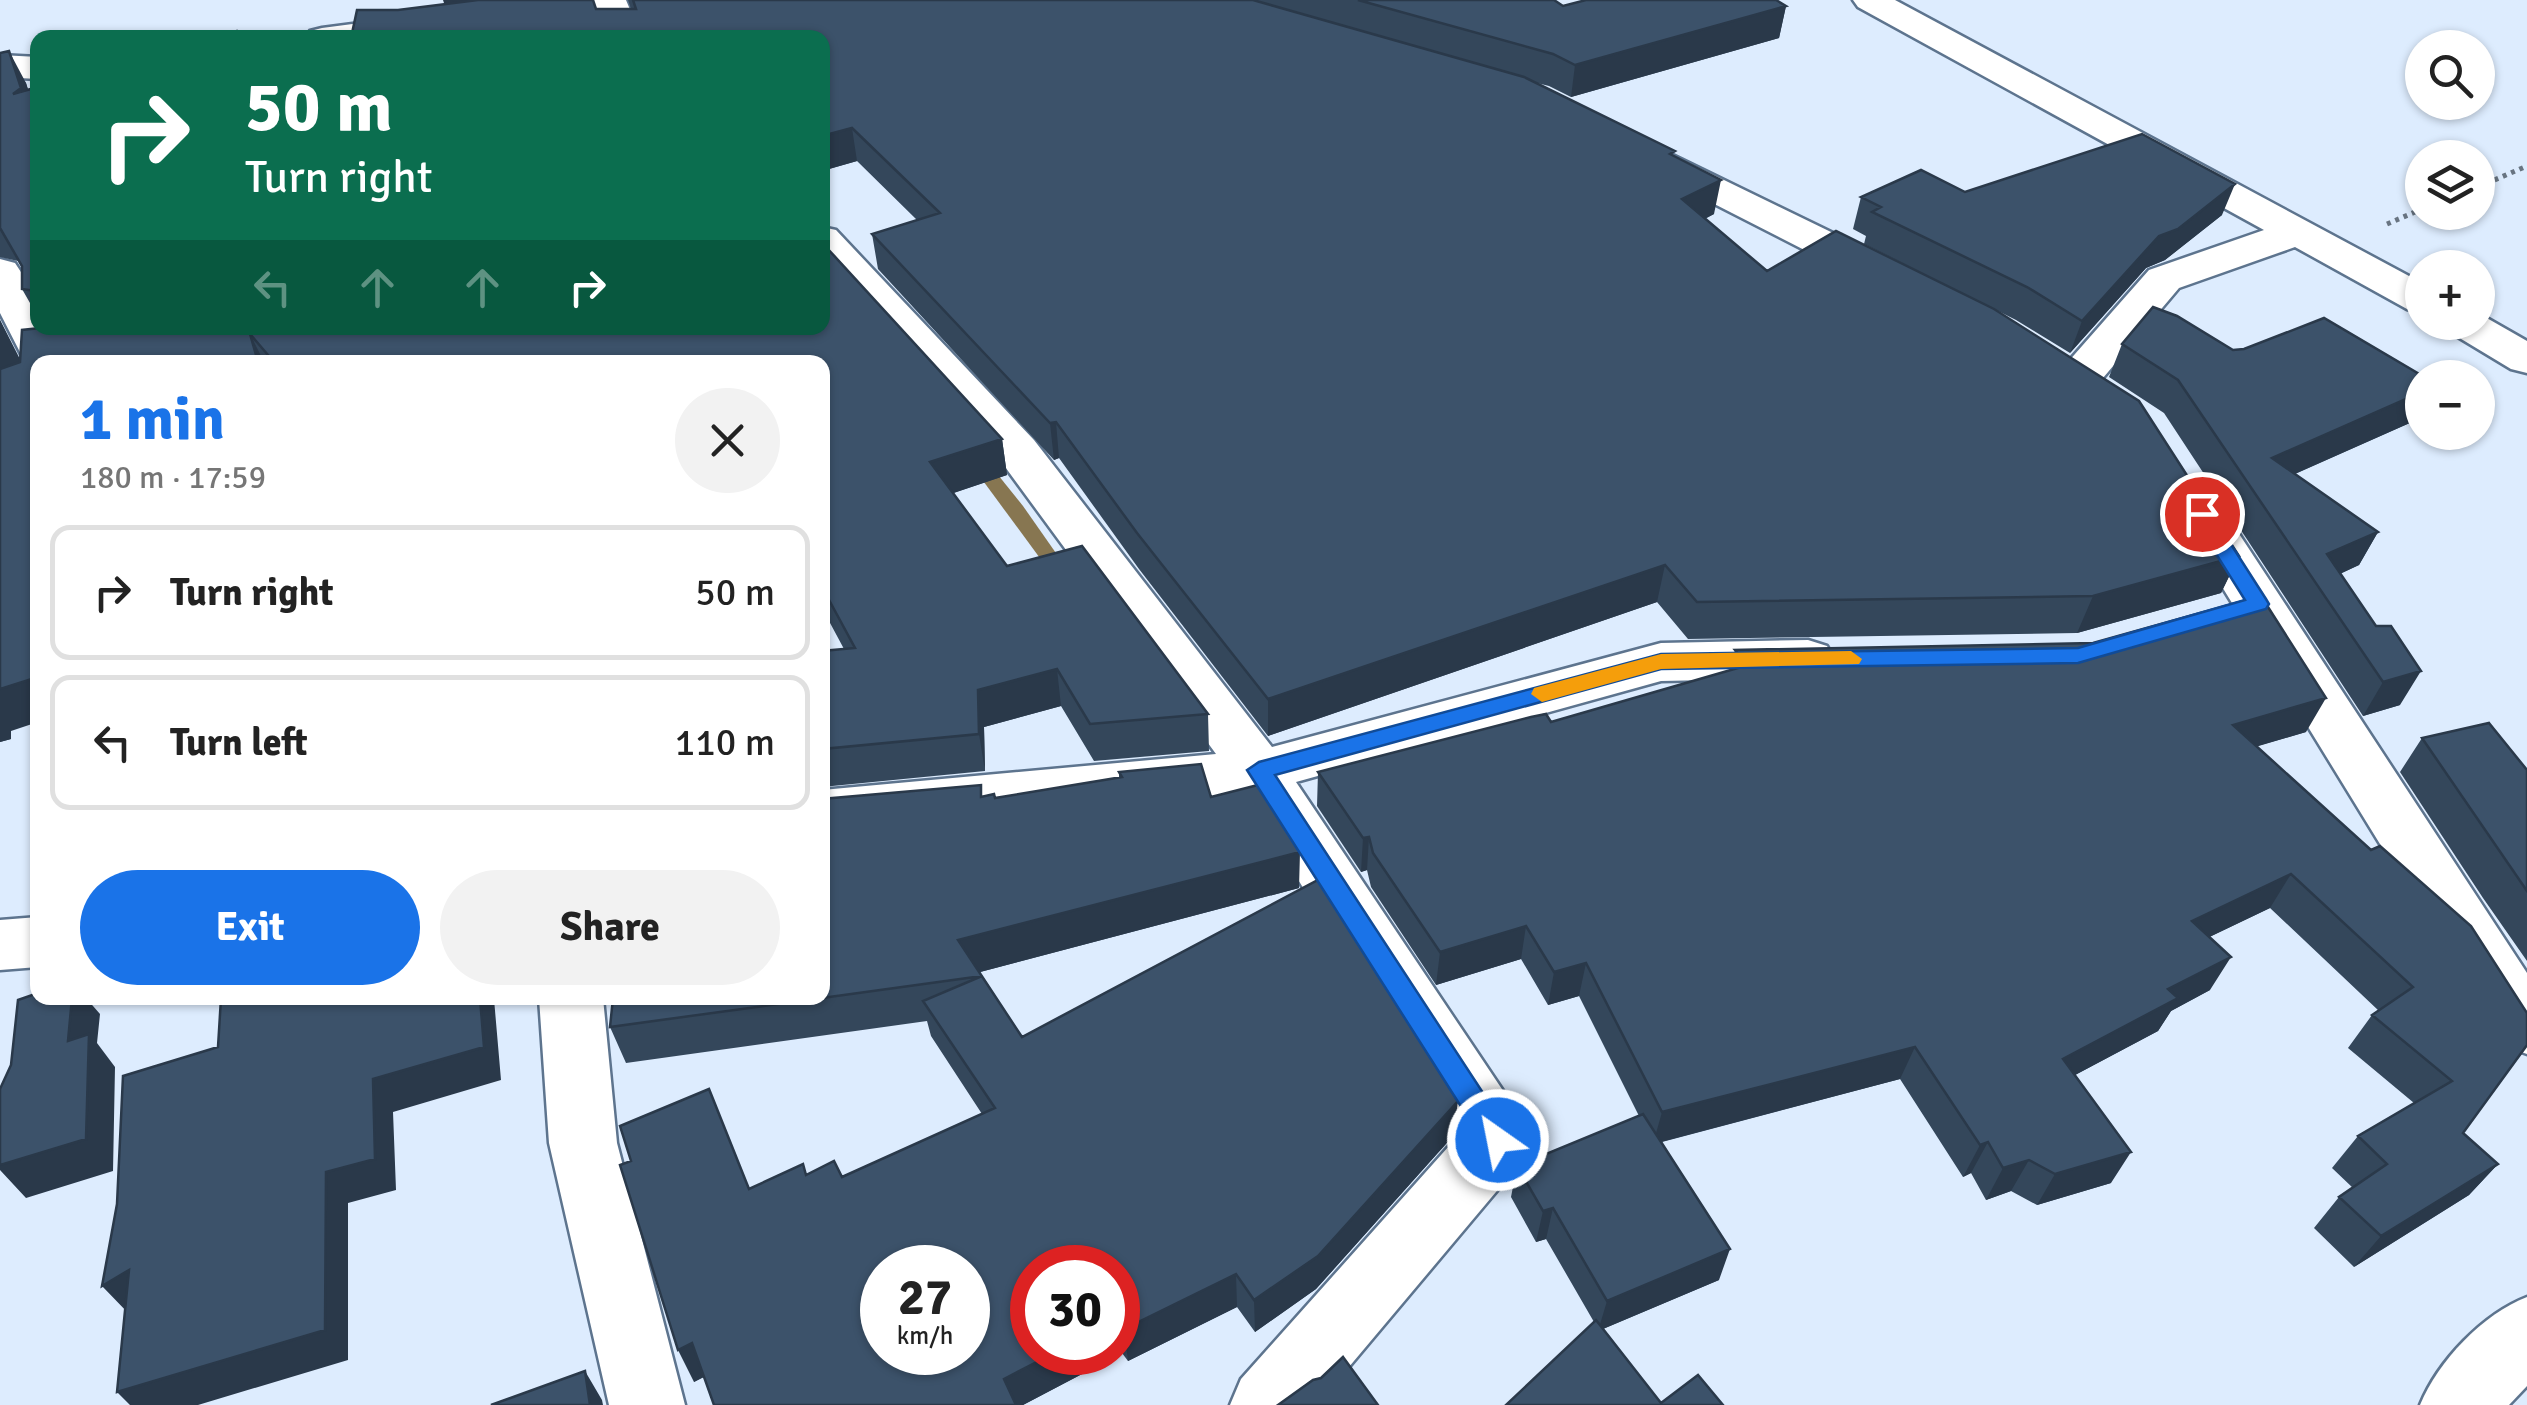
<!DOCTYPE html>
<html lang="en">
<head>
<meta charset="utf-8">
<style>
	:root { --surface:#fff; --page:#f2f2f2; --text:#222; --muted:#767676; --line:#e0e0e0; --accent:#1a73e8 }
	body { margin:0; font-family:Signika,sans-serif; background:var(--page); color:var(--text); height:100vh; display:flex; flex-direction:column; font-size:38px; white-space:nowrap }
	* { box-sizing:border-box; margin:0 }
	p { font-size:32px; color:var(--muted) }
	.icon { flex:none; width:55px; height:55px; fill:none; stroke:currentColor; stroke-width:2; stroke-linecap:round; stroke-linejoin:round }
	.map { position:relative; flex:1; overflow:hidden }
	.side { position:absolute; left:30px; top:355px; width:800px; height:650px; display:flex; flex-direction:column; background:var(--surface); border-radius:20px; box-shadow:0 2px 8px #0004 }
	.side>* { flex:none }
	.top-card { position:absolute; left:30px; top:30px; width:800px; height:305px; border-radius:20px; box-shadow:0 2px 8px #0004; background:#0b6e4f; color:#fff; overflow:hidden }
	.buttons { position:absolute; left:2405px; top:30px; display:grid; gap:20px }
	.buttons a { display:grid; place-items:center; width:90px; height:90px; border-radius:50%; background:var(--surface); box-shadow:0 2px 8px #0004; font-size:50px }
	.speed { position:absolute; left:860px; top:1245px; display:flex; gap:20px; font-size:50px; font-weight:700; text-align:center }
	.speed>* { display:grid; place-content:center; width:130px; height:130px; border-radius:50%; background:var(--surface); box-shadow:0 2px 8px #0004; line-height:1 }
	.speed small { font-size:25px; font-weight:400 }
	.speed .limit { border:15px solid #d22; background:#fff; color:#111 }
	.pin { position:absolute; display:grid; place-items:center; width:85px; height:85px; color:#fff; margin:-42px; border:5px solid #fff; border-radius:50%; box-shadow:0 2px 10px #0007 }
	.me { position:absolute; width:110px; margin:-55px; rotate:327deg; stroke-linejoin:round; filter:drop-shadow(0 0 8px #0008) }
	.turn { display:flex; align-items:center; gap:35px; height:210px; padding:0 50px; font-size:45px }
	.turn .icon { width:130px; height:130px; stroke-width:2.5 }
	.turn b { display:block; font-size:70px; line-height:85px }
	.lanes { display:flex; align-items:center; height:95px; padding:0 50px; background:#0003; justify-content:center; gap:50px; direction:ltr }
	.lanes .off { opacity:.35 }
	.round { display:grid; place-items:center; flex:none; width:105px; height:105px; border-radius:52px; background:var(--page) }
	.overview { display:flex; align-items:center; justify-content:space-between; height:170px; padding:0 50px }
	h1 { font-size:60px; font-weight:700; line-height:75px; color:var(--accent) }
	.action { display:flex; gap:20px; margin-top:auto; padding:20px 50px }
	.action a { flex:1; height:115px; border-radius:60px; background:var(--accent); color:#fff; font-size:40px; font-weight:700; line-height:115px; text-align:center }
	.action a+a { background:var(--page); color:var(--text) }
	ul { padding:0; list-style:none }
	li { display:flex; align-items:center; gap:30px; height:135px; margin:0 20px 15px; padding:0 30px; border:5px solid var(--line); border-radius:20px }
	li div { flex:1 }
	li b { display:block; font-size:38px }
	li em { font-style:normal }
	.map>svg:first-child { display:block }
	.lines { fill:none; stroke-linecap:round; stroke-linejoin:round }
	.stream { fill:#877651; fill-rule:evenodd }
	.street-casing { stroke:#5d748e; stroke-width:5 }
	.secondary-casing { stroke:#5d748e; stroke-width:5 }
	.path { stroke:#687481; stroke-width:5; stroke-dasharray:4 5; stroke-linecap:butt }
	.street { fill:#fff; fill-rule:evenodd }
	.secondary { fill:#fff; fill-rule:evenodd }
	.wall { fill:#34475b }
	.shaded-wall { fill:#2a394a }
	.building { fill:#3c526a; stroke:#2a394a; stroke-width:2.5; fill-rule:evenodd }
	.route { fill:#1a73e8; stroke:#114b97; stroke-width:2.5 }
	.slow { fill:#f59e0b }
</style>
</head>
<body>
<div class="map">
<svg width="2527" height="1405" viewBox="0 0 2527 1405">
	<rect width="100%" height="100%" fill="#ddecfe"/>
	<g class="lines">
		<path class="stream" d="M976,454L982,455L1023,506L1072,576L1070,580H1056L967,459Z"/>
		<g class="street-casing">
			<path id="street" d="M542,0H626L642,38H607L598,14L519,23L507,20L502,13L507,6Z
				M1853,0H1895L2422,283V313L2407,309L2295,247L2179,288L2092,391L2076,395L2060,391L2053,381L2060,371L2149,270L2264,230L1858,7Z
				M429,14L441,17L446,24L441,31L405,38H305L310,31L322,28Z
				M0,55L38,57V79L0,77Z
				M1650,144L1901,266L1907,275L1901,284L1886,288L1871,284L1636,164L1631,156L1636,148Z
				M822,227L836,230L1034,440L1272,747L1661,643L1808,640L1827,646L1835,659L1827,672L1808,678L1661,681L1296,782L1522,1119L1532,1140L1522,1161L1317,1405H1230L1241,1379L1458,1136L1244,793L822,834V790L1216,754L1000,460L822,265Z
				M0,259L15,263C30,285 38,302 38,328H51L69,362H38V373L25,362L0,313Z
				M2478,313L2527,341V373L2511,369L2448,331L2442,322H2478Z
				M2194,487L2211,491L2527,973V1054L2504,1046L2170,502L2177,491Z
				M38,917V967L0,970V920Z
				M539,998H603L617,1143L685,1405H609L549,1143Z"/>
		</g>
		<g class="secondary-casing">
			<path id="secondary" d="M2527,1297V1386L2509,1405H2420C2438,1361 2483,1314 2527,1297Z"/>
		</g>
		<path class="path" d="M2478,187L2527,166
			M2387,224L2422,209"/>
		<use href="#street" class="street"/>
		<use href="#secondary" class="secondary"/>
	</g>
	<path class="wall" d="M628,0H1554L1563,6H1786L1779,38L1571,97L1549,86L1537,83L1674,156L1714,214L1705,219L1767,271L2239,556L2221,593L2077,633L1688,639L1657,602L1268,736L1139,569L1059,458L1054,460L878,269L872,234L917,220L857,161L822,171V38L596,9H631Z
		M0,53L26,83L28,90L38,87V317L22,289V268L18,261L0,257Z
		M1965,192L2222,215L2165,260L2146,268L2070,353L2016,320L1864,244L1866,236L1853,229L1861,197Z
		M0,320L20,361L22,330L822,328L1002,439L1007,475L953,493L1007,566L1208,714L1209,751L1094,761L1061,706L984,727L985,771L822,787V651L844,649L822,608V362H38L11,731V739L0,742Z
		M2122,344L2233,350L2422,378V415L2421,418L2295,474L2378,532L2359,565L2340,574L2400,705L2363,716L2164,413L2109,377Z
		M1735,650L2306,732L2257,746L2371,850L2471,926L2463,1133L2498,1164L2469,1195L2354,1267L2314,1228L2339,1197L2353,1188L2332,1168L2358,1136L2414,1103L2348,1048L2372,1015L2379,1011L2270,908L2209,937L2210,990L2171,1011L2158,1031L2075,1075L2111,1183L2037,1205L2011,1191L1986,1200L1971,1173L1963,1177L1900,1079L1662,1142L1719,1280L1603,1329L1661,1403L1723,1405H1506L1594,1322L1546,1239L1536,1242L1511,1197L1517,1166L1639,1116L1579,996L1548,1005L1521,959L1436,985L1371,887L1367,870L1361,872L1317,806L1318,772L1551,722L1730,670Z
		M2422,738L2527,770V961L2483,898L2400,772Z
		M1119,772L1211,797L1299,888L980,972L1022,1037L1453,1136L1316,1289L1255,1332L1237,1307L1128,1361L1122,1353L1023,1405H714L704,1377L694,1382L749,1189L807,1175L842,1177L982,1114L931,1036L927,1021L626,1063L610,1027L983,797L995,798L1119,777Z"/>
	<path class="shaded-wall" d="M443,0H514L446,9Z
		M1786,6L1779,38L1571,97L1575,65Z
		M9,51L26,83L38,120L13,94Z
		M852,128L857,161L822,171V136Z
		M1721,180L1714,214L1675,233L1682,199Z
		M2235,184L2222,215L2165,260L2146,268L2070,353L2082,321L2159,236Z
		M0,320L24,367L0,376Z
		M250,334L264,362H258Z
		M2422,392V415L2421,418L2256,491L2272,458Z
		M1056,422L1059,458L1054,460L1050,423Z
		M1002,439L1007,475L936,499L930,462Z
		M2378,532L2359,565L2317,584L2327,554Z
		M2239,556L2221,593L2077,633L2093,596Z
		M1665,565L1657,602L1268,736V699Z
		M1057,669L1061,706L984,727L985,771L979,734L978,690Z
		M2421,671L2400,705L2363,716L2383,682Z
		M38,677V722L11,731V739L0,742V689Z
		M2326,698L2306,732L2215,759L2233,725Z
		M1369,837L1367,870L1361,872L1363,838Z
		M1300,852L1299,888L965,976L958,940Z
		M2291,874L2270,908L2172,955L2192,921Z
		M1526,926L1521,959L1436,985L1440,952Z
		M2231,957L2210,990L2171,1011L2158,1031L2045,1091L2063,1059L2168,989Z
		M1586,963L1579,996L1548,1005L1554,972Z
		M72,998H86L100,1014L97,1043L115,1067L113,1171L26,1198L0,1170V1165L68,1041Z
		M480,998H492L494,999L501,1080L393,1112L396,1190L348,1203V1360L198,1405H130L117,1392L326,1172L373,1079Z
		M1915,1047L1900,1079L1653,1144L1662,1112Z
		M1458,1101L1453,1136L1316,1289L1255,1332L1254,1300Z
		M1988,1142L1971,1173L1963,1177L1980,1145Z
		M2131,1152L2111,1183L2037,1205L2055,1174Z
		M2029,1160L2011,1191L1986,1200L2003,1168Z
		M2498,1164L2469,1195L2354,1267L2381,1236Z
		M1553,1208L1546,1239L1536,1242L1543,1211Z
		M1730,1249L1719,1280L1598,1331L1607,1301Z
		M129,1270L131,1316L102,1286Z
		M1236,1274L1237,1307L1128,1361L1124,1329Z
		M1118,1320L1122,1353L1023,1405H1010L1004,1379L1056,1352H1118Z
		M692,1343L707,1375L694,1382L678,1350Z
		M585,1371L602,1400L603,1405H590Z"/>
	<path class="building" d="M478,0H593L596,9H636L633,0H1253L1524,77L1675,151L1670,154L1721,180L1682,199L1767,271L1836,231L1994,309L2139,401L2239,556L2093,596L1697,602L1665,565L1268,699L1137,533L1056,422L1050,423L872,234L940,213L852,128L822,136V38H351L357,10H398Z
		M1358,0H1554L1563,6L1586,0H1776L1786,6L1575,65L1553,54Z
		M237,31L243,38H215Z
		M9,51L21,88L13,94L38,87V296L35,291L22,289V266L0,228V53Z
		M2142,134L2235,184L2178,229L2159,236L2082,321L2027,287L1872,212L1881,207L1861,197L1921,170L1965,192Z
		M827,248L1002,439L930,462L1007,566L1082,546L1208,714L1090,724L1057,669L978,690L979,734L822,749V651L855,648L822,587V362H274L250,334L258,362H38V677L0,689V369L20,362L22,330L40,328H822V250Z
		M2153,307L2177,316L2233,350L2244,349L2324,318L2426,378H2422V392L2272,458L2378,532L2327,554L2376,626H2391L2421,671L2383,682L2178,380L2122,344Z
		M2261,596L2326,698L2233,725L2371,850L2380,846L2471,926L2527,1013V1045L2463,1133L2498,1164L2381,1236L2339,1197L2387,1164L2358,1136L2452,1081L2372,1015L2413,987L2291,874L2192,921L2231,957L2168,989L2178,998L2063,1059L2131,1152L2055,1174L2029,1160L2003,1168L1988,1142L1980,1145L1915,1047L1662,1112L1586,963L1554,972L1526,926L1440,952L1373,853L1369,837L1363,838L1318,772L1531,717L1546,714L1551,722L1748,665L1735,650L2093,643Z
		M2489,723L2527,770V891L2422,738Z
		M1201,764L1211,797L1258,785L1300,852L958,940L1022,1037L1318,880L1458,1101L1318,1256L1254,1300L1236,1274L1124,1329L1118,1320V1268H1032V1352H1056L1004,1379L1016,1405H714L692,1343L678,1350L620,1165L631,1161L620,1126L709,1089L749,1189L803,1164L806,1175L834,1161L842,1177L995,1108L923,1001L982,976L610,1027L613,998H822V799L981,785V797L994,794L995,798L1122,777L1119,772ZM882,1268H968V1352H882Z
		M38,993V998H72L68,1041L89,1034L86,1139L0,1165V1089L11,1065L18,1000Z
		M221,998H480L484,1047L373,1079L375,1159L326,1172L325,1330L117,1392L129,1270L102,1286L117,1204L123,1076L218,1047Z
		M1643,1114L1730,1249L1607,1301L1553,1208L1543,1211L1517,1166Z
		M1596,1320L1661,1403L1698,1375L1723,1405H1506Z
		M1343,1357L1378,1405H1278L1313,1380L1321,1378Z
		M585,1371L590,1405H491Z"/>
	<path class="route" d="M2202,508L2209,510L2266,599L2269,604L2266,609L2078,663L1661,669L1275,775L1508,1131L1512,1140L1508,1149L1498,1152L1488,1149L1247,770L1259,762L1661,654L2078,648L2245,600L2191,514Z"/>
	<path class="slow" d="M1851,651L1862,659L1859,664L1661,669L1542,702L1531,694L1534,688L1661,654Z"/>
</svg>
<div class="buttons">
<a><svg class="icon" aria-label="search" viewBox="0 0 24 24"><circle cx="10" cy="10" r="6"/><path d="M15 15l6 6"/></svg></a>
<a><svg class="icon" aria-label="layers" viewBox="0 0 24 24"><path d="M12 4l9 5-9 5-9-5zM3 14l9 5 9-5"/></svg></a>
<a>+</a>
<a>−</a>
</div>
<div class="speed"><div>27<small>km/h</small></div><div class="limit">30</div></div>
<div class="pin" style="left:2202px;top:514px;background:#d93025"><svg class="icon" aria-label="arrive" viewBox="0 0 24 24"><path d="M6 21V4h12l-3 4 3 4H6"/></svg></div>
<svg class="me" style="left:1498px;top:1140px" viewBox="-20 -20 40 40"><circle r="17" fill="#1a73e8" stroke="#fff" stroke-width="3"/><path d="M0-11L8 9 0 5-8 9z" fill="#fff"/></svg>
<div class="top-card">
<div class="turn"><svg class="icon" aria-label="right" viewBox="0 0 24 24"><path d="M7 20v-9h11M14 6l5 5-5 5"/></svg><div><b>50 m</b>Turn right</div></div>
<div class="lanes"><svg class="icon off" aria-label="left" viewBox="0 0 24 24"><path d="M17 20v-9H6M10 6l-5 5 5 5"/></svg><svg class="icon off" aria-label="ahead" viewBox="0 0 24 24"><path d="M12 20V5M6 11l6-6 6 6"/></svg><svg class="icon off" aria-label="ahead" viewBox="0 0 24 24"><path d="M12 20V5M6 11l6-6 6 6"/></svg><svg class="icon" aria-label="right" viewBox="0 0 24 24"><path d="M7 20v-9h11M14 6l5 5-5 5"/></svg></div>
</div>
<section class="side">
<div class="overview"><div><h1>1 min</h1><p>180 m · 17:59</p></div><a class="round"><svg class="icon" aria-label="close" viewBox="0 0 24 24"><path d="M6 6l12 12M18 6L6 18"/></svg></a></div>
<ul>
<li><svg class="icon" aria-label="right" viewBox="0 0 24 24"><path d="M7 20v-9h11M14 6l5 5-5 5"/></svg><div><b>Turn right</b></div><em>50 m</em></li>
<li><svg class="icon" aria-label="left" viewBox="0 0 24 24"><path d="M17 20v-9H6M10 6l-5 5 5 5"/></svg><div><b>Turn left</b></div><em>110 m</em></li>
</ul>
<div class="action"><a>Exit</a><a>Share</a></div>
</section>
</div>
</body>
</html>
